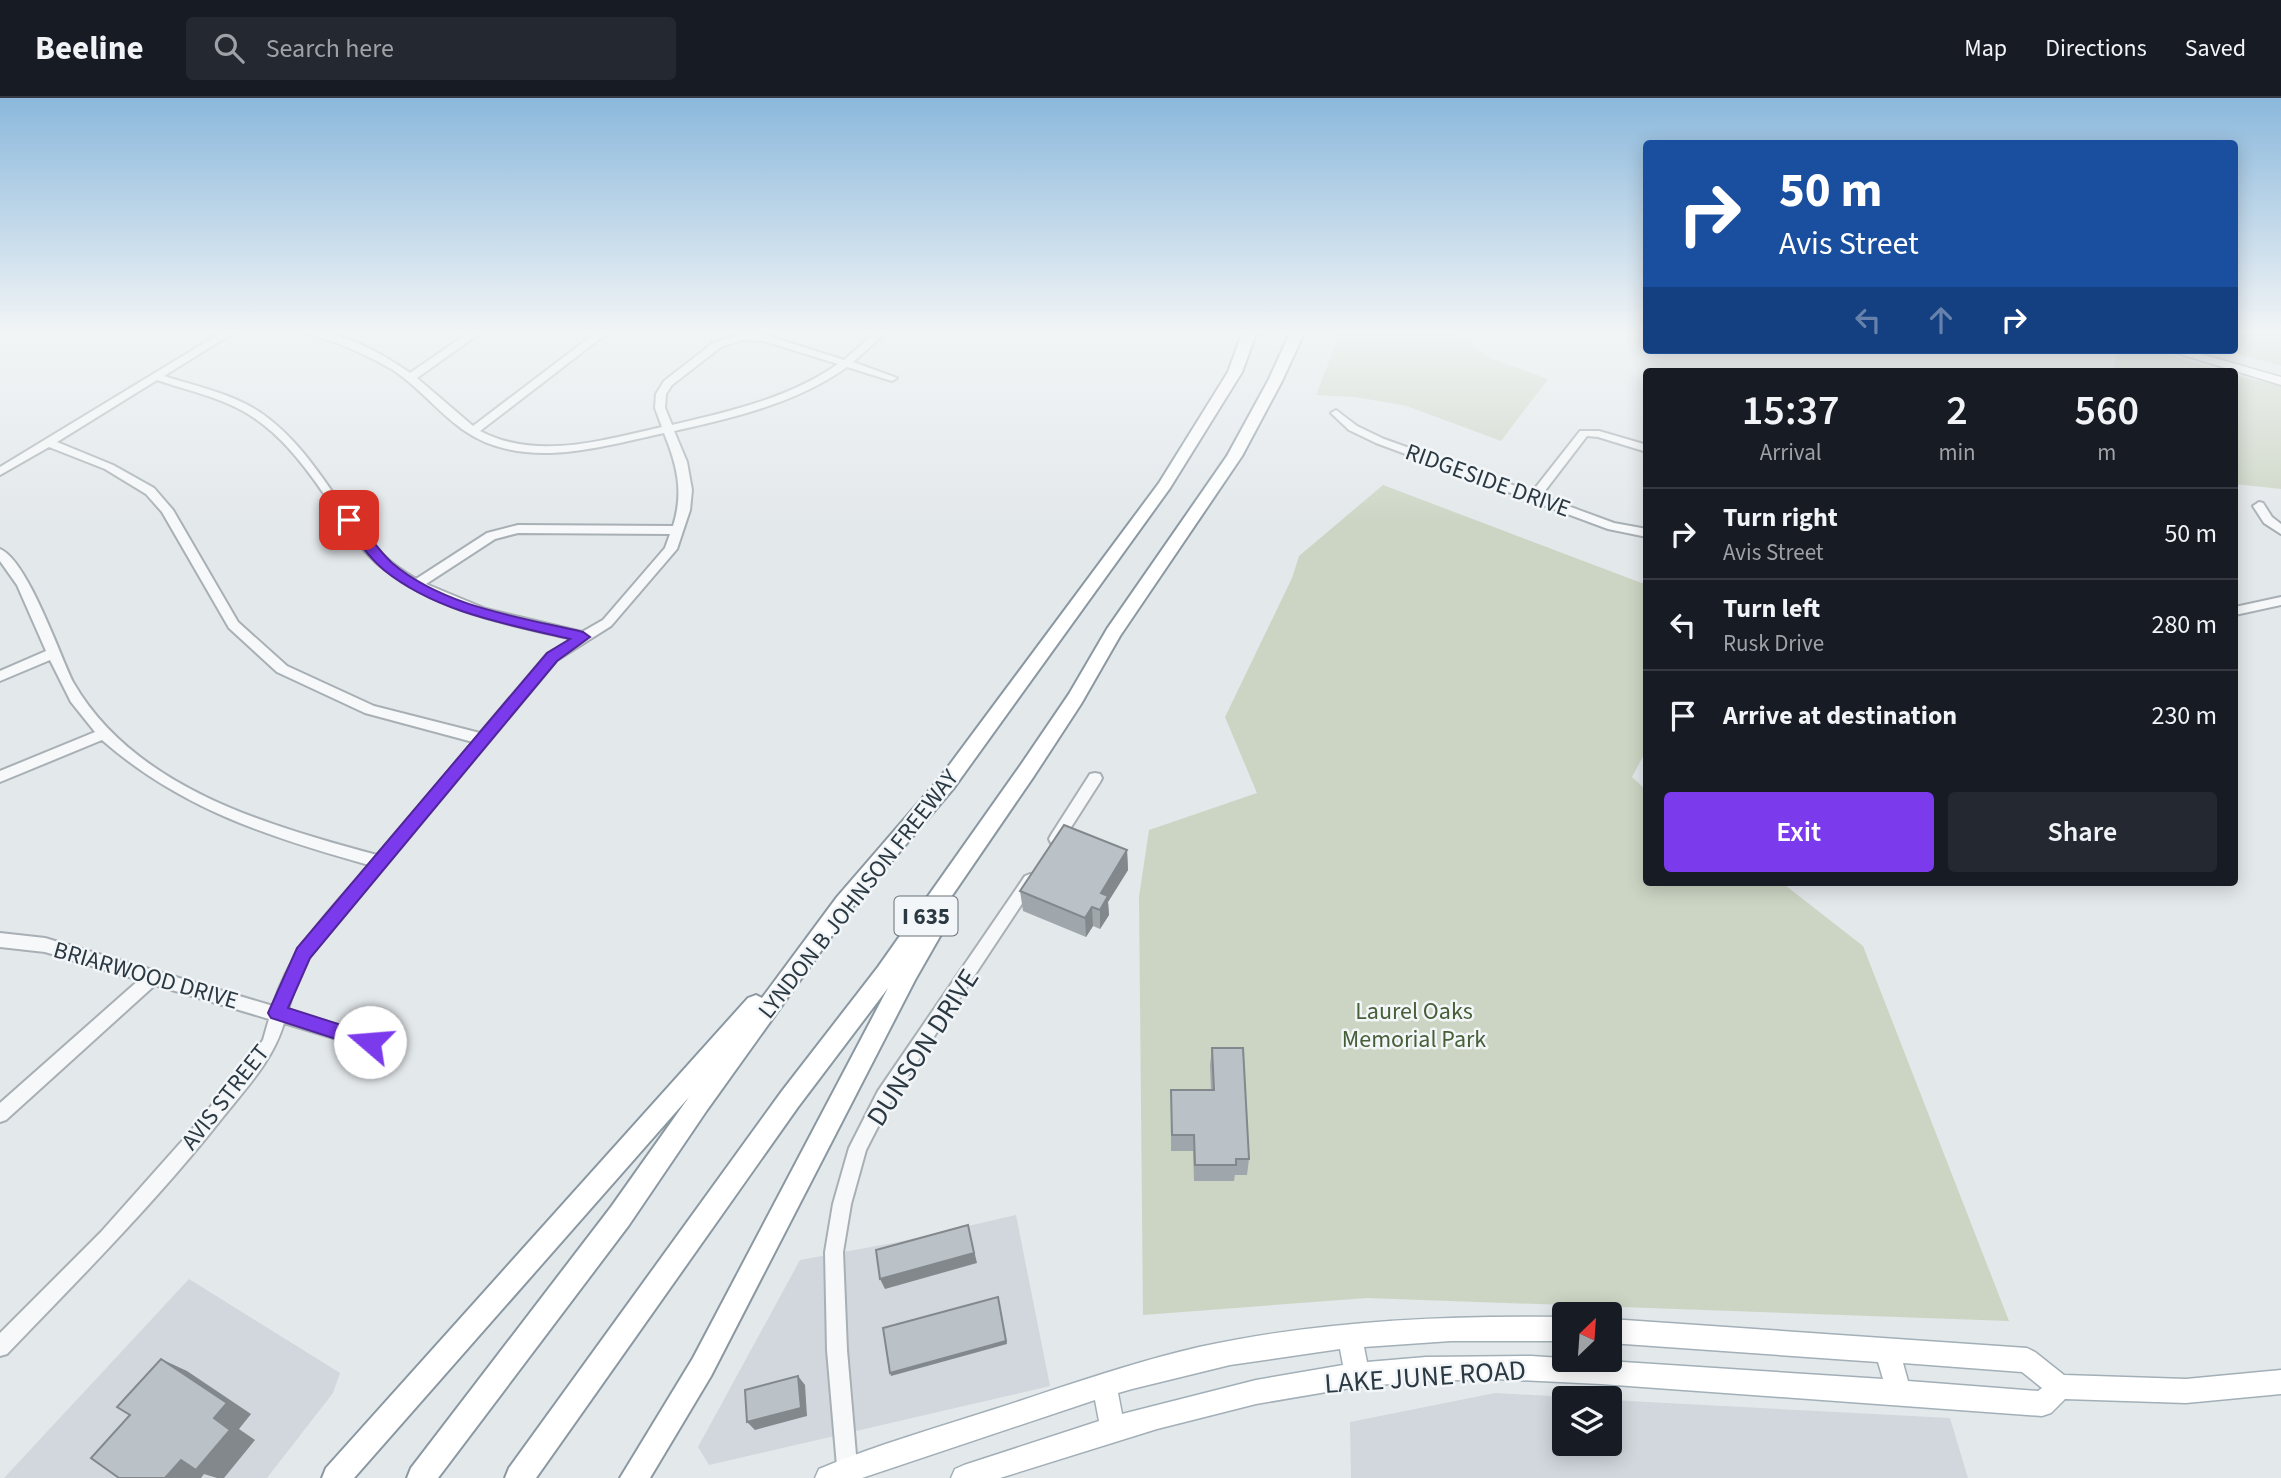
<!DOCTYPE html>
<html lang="en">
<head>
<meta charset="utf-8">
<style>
	:root { --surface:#171b24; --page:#242831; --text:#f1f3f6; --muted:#9ea1a6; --line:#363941; --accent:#7c3aed }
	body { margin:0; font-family:"Source Sans 3",sans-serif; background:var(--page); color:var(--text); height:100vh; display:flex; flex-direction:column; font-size:26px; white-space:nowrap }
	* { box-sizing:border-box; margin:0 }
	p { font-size:23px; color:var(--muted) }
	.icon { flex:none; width:38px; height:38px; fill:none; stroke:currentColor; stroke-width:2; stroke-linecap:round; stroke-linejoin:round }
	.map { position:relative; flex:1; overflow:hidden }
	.details { position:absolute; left:1643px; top:270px; width:595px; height:518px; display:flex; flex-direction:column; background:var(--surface); border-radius:7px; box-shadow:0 4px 18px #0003 }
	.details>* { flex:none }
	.banner { position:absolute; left:1643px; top:42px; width:595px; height:214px; border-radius:7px; box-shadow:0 4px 18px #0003; background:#1a4fa0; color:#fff; overflow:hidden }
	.needle { width:46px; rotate:25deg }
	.buttons { position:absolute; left:1552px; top:1204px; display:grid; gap:14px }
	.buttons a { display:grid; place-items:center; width:70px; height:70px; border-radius:7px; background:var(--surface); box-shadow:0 4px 18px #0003; font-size:35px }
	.pin { position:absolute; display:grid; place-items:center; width:60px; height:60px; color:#fff; margin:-30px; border-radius:14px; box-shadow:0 4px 10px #0006 }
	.me { position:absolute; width:77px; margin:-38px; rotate:288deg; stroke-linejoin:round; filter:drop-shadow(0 0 5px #0008) }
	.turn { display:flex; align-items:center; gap:24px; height:147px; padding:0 21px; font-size:32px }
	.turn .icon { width:91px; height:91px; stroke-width:2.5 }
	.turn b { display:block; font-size:49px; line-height:60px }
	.lanes { display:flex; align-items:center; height:66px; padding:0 21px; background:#0003; justify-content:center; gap:35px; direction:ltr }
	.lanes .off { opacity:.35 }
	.eta { display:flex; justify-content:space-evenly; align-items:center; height:119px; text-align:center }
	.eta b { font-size:42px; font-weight:600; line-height:49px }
	.primary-button { display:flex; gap:14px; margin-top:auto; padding:14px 21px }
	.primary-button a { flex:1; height:80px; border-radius:7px; background:var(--accent); color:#fff; font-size:28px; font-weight:600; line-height:80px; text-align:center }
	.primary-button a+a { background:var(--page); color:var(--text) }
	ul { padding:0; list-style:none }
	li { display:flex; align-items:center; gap:21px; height:91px; padding:0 21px; border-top:2px solid var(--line) }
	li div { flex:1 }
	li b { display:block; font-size:26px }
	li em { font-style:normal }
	header { display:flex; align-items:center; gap:42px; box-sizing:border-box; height:98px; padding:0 35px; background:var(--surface); border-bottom:2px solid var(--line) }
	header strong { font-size:33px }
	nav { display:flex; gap:38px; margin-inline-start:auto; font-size:24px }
	.search { width:490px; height:63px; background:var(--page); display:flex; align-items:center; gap:18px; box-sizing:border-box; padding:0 24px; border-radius:7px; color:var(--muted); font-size:26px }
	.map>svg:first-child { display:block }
	.built { fill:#d1d7dd }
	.green { fill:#ccd5c4 }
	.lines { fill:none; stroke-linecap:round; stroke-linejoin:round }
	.minor-casing { stroke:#a8b0b5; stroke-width:4 }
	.major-casing { stroke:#a2afb7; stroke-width:3 }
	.highway-casing { stroke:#8a98a2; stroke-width:4 }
	.minor { fill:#f6f8f9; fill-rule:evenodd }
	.major { fill:#fff; fill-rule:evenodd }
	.highway { fill:#fff; fill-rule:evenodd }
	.wall { fill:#a0a7ac }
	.shaded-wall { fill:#82888c }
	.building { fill:#bac2c8; stroke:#82888c; stroke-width:2 }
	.route { fill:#7c3aed; stroke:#51269a; stroke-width:2 }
	.labels { text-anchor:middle; stroke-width:5; stroke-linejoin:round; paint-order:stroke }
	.shield { fill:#f3f6f8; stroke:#677279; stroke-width:2 }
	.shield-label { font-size:23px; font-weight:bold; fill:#2b3943 }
	.street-label { font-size:24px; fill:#2b3943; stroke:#f3f6f8 }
	.park-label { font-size:24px; fill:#475f38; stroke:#f3f6f8 }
	.near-street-label { font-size:28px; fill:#2b3943; stroke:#f3f6f8 }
</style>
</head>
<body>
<header>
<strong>Beeline</strong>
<div class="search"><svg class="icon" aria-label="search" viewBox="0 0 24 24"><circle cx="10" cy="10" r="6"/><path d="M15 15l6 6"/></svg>Search here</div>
<nav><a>Map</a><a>Directions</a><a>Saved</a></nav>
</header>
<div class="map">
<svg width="2281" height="1380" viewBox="0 0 2281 1380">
	<rect width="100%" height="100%" fill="#e3e8eb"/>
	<path class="built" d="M1016,1117L1050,1288L709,1367L698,1349L800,1162L898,1144Z
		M189,1181L340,1275L333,1295L267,1380H4Z
		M1495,1295L1586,1300H1564V1346H1610V1302L1950,1320L1968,1380H1351L1350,1324Z"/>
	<path class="green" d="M1341,233H1451L1490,260L1548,281L1501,343L1407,308L1355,299L1316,297Z
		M2235,233H2281V268L2223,252H2235Z
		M2118,252H2155L2220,273H2113Z
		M2235,277L2281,288V391L2235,386Z
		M1383,387L1647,487V651L1632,679L1647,693V784H1781L1863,848L2009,1223L1367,1200L1143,1217L1139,799L1149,732L1257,695L1225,619L1292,480L1299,458Z"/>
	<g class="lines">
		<g class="minor-casing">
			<path id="minor" d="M224,233H236L164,278C198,289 235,296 264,317C315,354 338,413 382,456C392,466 404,474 416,481L487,435L518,427L673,428C684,394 677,367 664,335C599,349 522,374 462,331C437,313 418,288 393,272C374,261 355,252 335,244C325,241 313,239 305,233C342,233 380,254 410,275L471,233H483L417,280L473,328L598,233H610L480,333C537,363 603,342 662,329L655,310L656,296L664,283L713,245L741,236L765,237L844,262L877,233H888L853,264L897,280L892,283L847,269C797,305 733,320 674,333L687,364L692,392L690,412L677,451L611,528L557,562L308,861L294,891L288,912L376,939L378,944L376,949L370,951L284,925C273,962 247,989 223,1019C157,1103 81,1179 7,1256L0,1258V1235L101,1134L190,1034L251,959L263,942L269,921L155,887L6,1022L0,1024V1005L139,882L45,854L0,849V835L45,840L273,908C290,850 331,812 369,767C269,739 181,711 102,642L0,684V673L95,634L71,604L50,562L0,583V573L46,553L17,487L0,463V451C27,462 59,555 73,584C134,690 266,727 377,757L473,644L365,615L277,574L229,530L162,414L146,396L105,371L49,349L0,377V369ZM742,242L764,243L838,266C790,300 728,314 672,327L665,310L666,296L672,287L721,249ZM157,282C186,292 216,298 243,313C277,332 302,364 324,396C342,422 358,451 384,471C437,513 507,526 572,541L547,556L480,635L374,608L287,568L238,524L173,412L154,390L113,367L57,344ZM518,435L670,436L665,450L603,522L582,534L486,511L426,486L495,441Z
				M1336,312L1357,328L1384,341L1532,394L1580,333H1599L1647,347V354L1598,339L1587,338L1541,398L1614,425L1647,431V439L1608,431L1376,345L1349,332L1331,315Z
				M2259,404L2263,405L2272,419L2281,426V436L2264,425L2253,408Z
				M2281,499V507L2235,517V509Z
				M1095,675L1100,676L1102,680L1100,684L1061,745H1051L1049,741L1051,737L1090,676Z
				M1030,776L1035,778L1037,782L1035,786L890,1005L866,1052L851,1106L843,1154L847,1252L858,1380H838L827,1252L825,1154L833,1106L849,1050L878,993L1025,778Z"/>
		</g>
		<g class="major-casing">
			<path id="major" d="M2167,252H2187L2281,279V287Z
				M1564,1219V1243H1451L1364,1249L1367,1264L1426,1259L1531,1258L1883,1281L1878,1264L1610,1245V1221L2027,1250L2035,1254L2064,1277L2186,1281L2281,1272V1296L2186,1305L2065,1301L2051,1315L2042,1318L1601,1286L1496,1281L1426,1283L1356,1289L1256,1306L1157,1331L1000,1380H951L955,1371L964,1367L1099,1323L1095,1302L862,1380H815L819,1371C876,1347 936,1330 995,1311C1063,1289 1130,1265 1199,1249C1318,1223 1442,1217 1564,1219ZM1340,1251L1343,1267L1256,1282L1122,1316L1118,1295L1132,1291L1230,1267ZM1903,1265L2022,1274L2042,1290L2038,1293L1908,1283Z"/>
		</g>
		<g class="highway-casing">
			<path id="highway" d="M1243,233H1257L1242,274L1170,390L953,691L851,811L707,1012L629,1127L438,1380H407L411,1370L611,1109L689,999L354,1380H322L326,1370L748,900L756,897L762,900L837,799L939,681L1159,385L1228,274Z
				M1291,233H1305L1282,283L1242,358L1120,538L1081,606L1034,678L947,805L951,807L954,813L951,819L915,882L711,1278L650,1380H620L693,1260L888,890L798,1009L536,1380H505L509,1370L782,993L878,869L1020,668L1069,596L1107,531L1227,358L1268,283Z"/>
		</g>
		<use href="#minor" class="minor"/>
		<use href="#major" class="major"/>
		<use href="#highway" class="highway"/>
	</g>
	<path class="wall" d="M1127,752L1128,772L1108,804L1109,817L1100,831L1093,828L1086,839L1023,813L1020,793Z
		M1212,950L1249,1061L1247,1077H1235L1234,1083H1194L1193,1053H1171V992H1211L1210,967Z"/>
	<path class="shaded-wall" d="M1127,752L1128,772L1108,804L1109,817L1100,831V812L1101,795Z
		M1092,809L1093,828L1086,839L1085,820Z
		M968,1127L977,1165L885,1191L880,1181Z
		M998,1199L1007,1246L891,1278L890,1275Z
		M161,1261L187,1273L251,1316L239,1331L255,1342L224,1380H217L204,1376L201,1380H165L181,1362L214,1320Z
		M798,1278L805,1287L807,1318L755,1332L747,1324Z"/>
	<path class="building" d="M1064,727L1127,752L1101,795L1108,798L1100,812L1092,809L1085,820L1020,793Z
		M1212,950H1243L1249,1061H1236V1067H1195L1194,1037H1172L1171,992H1214Z
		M968,1127L974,1155L880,1181L876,1152Z
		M998,1199L1006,1243L890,1275L883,1230Z
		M161,1261L227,1305L214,1320L230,1332L196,1372L181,1362L165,1380H119L91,1360L130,1317L117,1309Z
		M798,1278L801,1310L747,1324L745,1292Z"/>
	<linearGradient id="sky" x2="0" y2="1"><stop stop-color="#8bb8dc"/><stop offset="0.55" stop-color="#f2f5f6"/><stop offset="1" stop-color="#f2f5f6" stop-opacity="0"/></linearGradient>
	<rect width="2281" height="426" fill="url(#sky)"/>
	<path class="route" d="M349,418L354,419C366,434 378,452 392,465C444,509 519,519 583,534L590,539L557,563L310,860L288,910L376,938L379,944L376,950L370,952L271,920L268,915L297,850L547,555L570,541C506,526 436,514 384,472C369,460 354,438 343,422Z"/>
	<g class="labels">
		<rect class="shield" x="894.5" y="798.5" width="63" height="39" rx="5"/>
		<g class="shield-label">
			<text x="926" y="826">I 635</text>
		</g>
		<g class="street-label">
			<text transform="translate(1488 382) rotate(20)" y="8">RIDGESIDE DRIVE</text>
			<text transform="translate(858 796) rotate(-52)" y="8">LYNDON B JOHNSON FREEWAY</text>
			<text transform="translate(146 877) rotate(16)" y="8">BRIARWOOD DRIVE</text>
			<text transform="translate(225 999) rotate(-52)" y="8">AVIS STREET</text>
		</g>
		<g class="park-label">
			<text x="1414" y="921">Laurel Oaks<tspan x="1414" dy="28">Memorial Park</tspan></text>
		</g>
		<g class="near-street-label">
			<text transform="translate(922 949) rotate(-57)" y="10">DUNSON DRIVE</text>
			<text transform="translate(1425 1278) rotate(-4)" y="10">LAKE JUNE ROAD</text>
		</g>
	</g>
</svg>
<div class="buttons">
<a><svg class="needle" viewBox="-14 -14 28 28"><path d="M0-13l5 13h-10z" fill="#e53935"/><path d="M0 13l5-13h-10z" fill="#9ea1a6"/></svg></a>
<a><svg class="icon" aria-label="layers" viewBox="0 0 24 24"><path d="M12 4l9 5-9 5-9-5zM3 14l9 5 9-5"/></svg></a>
</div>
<div class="pin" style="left:349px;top:422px;background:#d93025"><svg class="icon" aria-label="arrive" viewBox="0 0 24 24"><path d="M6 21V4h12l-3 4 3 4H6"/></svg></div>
<svg class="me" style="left:370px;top:944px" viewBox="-20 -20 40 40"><circle r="19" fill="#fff"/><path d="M0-13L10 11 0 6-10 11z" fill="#7c3aed"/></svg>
<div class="banner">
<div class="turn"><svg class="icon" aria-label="right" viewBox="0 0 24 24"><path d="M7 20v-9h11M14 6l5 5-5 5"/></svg><div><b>50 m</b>Avis Street</div></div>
<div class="lanes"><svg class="icon off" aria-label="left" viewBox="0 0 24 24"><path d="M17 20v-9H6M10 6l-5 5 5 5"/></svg><svg class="icon off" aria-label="ahead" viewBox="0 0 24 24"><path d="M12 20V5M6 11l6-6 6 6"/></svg><svg class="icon" aria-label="right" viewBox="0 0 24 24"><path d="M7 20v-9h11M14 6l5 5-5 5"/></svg></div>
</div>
<section class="details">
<div class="eta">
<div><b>15:37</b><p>Arrival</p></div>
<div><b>2</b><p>min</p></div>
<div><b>560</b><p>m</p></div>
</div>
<ul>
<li><svg class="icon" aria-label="right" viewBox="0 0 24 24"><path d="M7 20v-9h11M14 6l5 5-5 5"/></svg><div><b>Turn right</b><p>Avis Street</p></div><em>50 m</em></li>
<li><svg class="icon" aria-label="left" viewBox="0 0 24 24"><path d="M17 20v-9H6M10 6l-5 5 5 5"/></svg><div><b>Turn left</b><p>Rusk Drive</p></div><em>280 m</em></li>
<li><svg class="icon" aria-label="arrive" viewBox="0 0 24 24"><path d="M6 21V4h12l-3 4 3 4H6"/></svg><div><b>Arrive at destination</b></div><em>230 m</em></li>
</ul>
<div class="primary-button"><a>Exit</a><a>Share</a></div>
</section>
</div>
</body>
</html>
